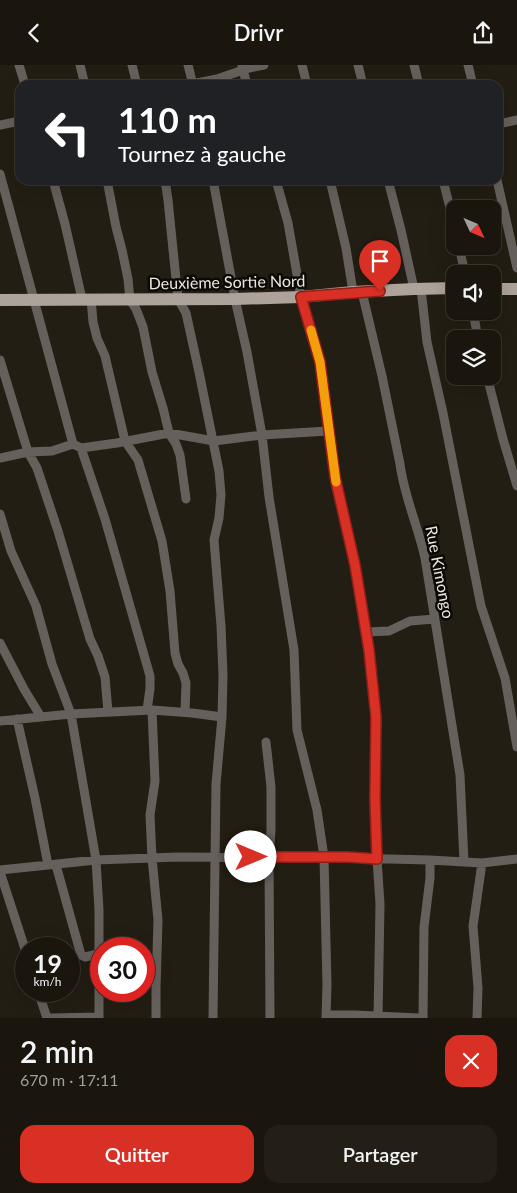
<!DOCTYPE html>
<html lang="fr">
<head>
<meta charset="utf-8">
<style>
	:root { --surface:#1a160e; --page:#231f17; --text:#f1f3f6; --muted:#9f9f9e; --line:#38352e; --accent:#d93025 }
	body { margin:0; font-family:Lato,sans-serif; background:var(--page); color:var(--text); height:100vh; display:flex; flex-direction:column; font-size:19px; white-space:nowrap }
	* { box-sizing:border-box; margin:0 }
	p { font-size:16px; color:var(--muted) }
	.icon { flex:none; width:28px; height:28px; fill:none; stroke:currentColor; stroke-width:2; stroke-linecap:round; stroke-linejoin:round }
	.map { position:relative; height:953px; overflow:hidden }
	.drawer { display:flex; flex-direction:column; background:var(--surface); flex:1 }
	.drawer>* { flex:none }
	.guide { position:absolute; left:15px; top:15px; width:488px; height:105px; border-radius:15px; box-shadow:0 5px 20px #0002,0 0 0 1px var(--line); background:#202124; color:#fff; overflow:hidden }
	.needle { width:32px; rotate:134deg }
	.controls { position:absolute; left:446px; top:135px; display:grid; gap:10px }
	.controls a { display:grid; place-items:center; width:55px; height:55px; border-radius:10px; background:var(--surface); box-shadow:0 5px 20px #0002,0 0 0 1px var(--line); font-size:25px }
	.speed { position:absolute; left:15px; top:872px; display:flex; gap:10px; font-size:25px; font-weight:700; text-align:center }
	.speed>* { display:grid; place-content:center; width:65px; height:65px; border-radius:50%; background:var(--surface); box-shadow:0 5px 20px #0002,0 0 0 1px var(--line); line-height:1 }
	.speed small { font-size:12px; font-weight:400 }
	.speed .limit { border:8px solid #d22; background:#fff; color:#111 }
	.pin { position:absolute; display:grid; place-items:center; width:42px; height:42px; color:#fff; margin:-51px -21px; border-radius:50% 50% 50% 0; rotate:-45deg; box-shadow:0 0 5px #0007 }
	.pin .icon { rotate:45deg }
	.me { position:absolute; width:55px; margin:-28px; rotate:90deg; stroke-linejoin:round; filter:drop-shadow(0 0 4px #0008) }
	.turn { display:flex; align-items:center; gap:18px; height:105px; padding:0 20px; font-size:22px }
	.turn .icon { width:65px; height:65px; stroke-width:2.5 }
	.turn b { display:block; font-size:35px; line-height:42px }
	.round { display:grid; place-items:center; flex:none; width:52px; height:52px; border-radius:15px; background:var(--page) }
	.headline { display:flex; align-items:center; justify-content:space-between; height:85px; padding:0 20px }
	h1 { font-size:30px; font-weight:600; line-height:38px }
	.cta { display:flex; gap:10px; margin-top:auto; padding:10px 20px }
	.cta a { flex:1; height:58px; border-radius:15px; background:var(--accent); color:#fff; font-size:20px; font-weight:600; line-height:58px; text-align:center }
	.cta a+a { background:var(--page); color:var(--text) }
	header { display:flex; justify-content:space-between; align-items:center; height:65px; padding:0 20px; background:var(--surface); font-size:22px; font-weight:600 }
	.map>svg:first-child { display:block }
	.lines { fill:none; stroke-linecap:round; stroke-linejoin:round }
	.street { stroke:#66605c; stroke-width:9 }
	.primary { stroke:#ada39a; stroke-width:12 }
	.route-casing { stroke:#8d1f18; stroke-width:12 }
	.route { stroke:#d93025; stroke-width:9 }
	.slow { stroke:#f59e0b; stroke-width:9 }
	.labels { text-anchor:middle; stroke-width:5; stroke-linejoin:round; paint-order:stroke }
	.street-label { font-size:16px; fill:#eae7e0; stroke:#0b0805 }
</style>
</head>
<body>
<header><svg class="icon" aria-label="back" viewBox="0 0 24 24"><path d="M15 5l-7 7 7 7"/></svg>Drivr<svg class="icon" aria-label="share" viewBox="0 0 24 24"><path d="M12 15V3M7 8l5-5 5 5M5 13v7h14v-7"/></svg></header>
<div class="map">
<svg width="517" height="953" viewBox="0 0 517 953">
	<rect width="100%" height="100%" fill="#231e13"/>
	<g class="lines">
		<path class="street" d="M19,0L25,20
			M80,0L85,20
			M132,0L137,20
			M188,0L193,20
			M302,0L307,20
			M358,0L363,20
			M414,0L419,20
			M468,0L473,20
			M242,1L247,20
			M187,20L217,14L249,3L264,0
			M498,59L517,55
			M0,60L20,56
			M0,109L73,379
			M53,115L65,159L82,234
			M107,115L116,162L122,185L128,214L130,235L136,244L143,262L152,307L163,343L169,368L176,379L180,390L186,434
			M165,115L168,135L178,234L186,248L199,307L219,406L221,430L219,453L214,475L221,561L223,610L222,652L216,719L213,953
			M213,115L235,234L247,287L262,370L269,432L294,585L297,665L317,745L324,792L327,920L326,953
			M276,115L288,158L301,232L320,297L335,412L355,500L367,567L371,603L376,652L375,735L377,794L380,839L378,953
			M330,115L346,183L353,227
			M388,115L401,165L414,224
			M443,115L455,163
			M497,115L517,203
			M459,181L465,209
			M421,224L427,277L443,348L481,541L505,613L517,682
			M362,227L382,311L400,399C404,431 418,461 425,493L460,710L464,797
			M91,234L93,257L97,273L105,291L125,376L138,395L162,476L170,526L175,588L178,599L183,608L186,618L185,647
			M473,246L478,274
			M0,295L28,387L37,403L58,466L90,574L98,591L105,612L108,647
			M487,311L503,374L517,421
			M81,383L105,454L150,611V624L147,645
			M0,393L28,387L52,386L73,379L81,383L117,378L169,368L214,376L262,370L328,366
			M0,449L11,486L36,541L52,599L71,649L96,795L99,845V953
			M367,567L389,566L410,556L435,554
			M0,578L24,624L41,652
			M152,645L155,716L150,750L152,793L158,855L156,923V953
			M17,654L35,733L48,800
			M0,656L71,649L152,645L192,648L222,652
			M266,677L271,722V765L269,793L270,953
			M56,800L81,890L85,892L98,889
			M0,805L96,795L178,792L348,793L430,795L482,798L517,794
			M0,807L26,887
			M38,926L47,953
			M326,950H355L419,953
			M52,953L98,952
			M423,953L424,862L430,813V795
			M477,953L478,923L473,861L482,798"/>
		<path class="primary" d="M492,224H517
			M0,235L235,234L301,232L353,227L414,224L455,223"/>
	</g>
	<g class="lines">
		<g class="route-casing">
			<path id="route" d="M251,792H348L377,794L375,734L376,652L369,585L355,500L335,412L320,297L301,232L380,226"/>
		</g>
		<use href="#route" class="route"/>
		<path class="slow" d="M311,265L320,297L336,417"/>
	</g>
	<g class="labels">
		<g class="street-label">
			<text transform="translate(227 217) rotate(-1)" y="6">Deuxième Sortie Nord</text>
			<text transform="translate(440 507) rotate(79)" y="6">Rue Kimongo</text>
		</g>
	</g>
</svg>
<div class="controls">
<a><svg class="needle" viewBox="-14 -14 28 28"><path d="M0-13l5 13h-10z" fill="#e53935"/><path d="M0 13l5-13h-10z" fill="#9f9f9e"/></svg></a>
<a><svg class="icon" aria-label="sound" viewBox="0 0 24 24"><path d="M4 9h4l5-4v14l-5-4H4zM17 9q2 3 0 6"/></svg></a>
<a><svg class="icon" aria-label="layers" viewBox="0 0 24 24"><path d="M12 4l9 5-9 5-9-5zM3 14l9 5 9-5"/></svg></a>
</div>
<div class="speed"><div>19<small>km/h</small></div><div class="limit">30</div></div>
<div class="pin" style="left:380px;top:226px;background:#d93025"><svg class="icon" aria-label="arrive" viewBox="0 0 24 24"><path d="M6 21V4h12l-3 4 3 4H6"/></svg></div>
<svg class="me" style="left:251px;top:792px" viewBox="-20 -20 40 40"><circle r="19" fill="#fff"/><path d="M0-13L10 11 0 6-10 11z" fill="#d93025"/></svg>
<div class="guide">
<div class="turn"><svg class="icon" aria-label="left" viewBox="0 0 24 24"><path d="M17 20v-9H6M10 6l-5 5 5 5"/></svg><div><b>110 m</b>Tournez à gauche</div></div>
</div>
</div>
<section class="drawer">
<div class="headline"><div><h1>2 min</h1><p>670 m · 17:11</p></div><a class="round" style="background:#d93025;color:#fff"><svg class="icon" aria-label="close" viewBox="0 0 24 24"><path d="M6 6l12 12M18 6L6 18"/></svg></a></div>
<div class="cta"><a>Quitter</a><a>Partager</a></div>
</section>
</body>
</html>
